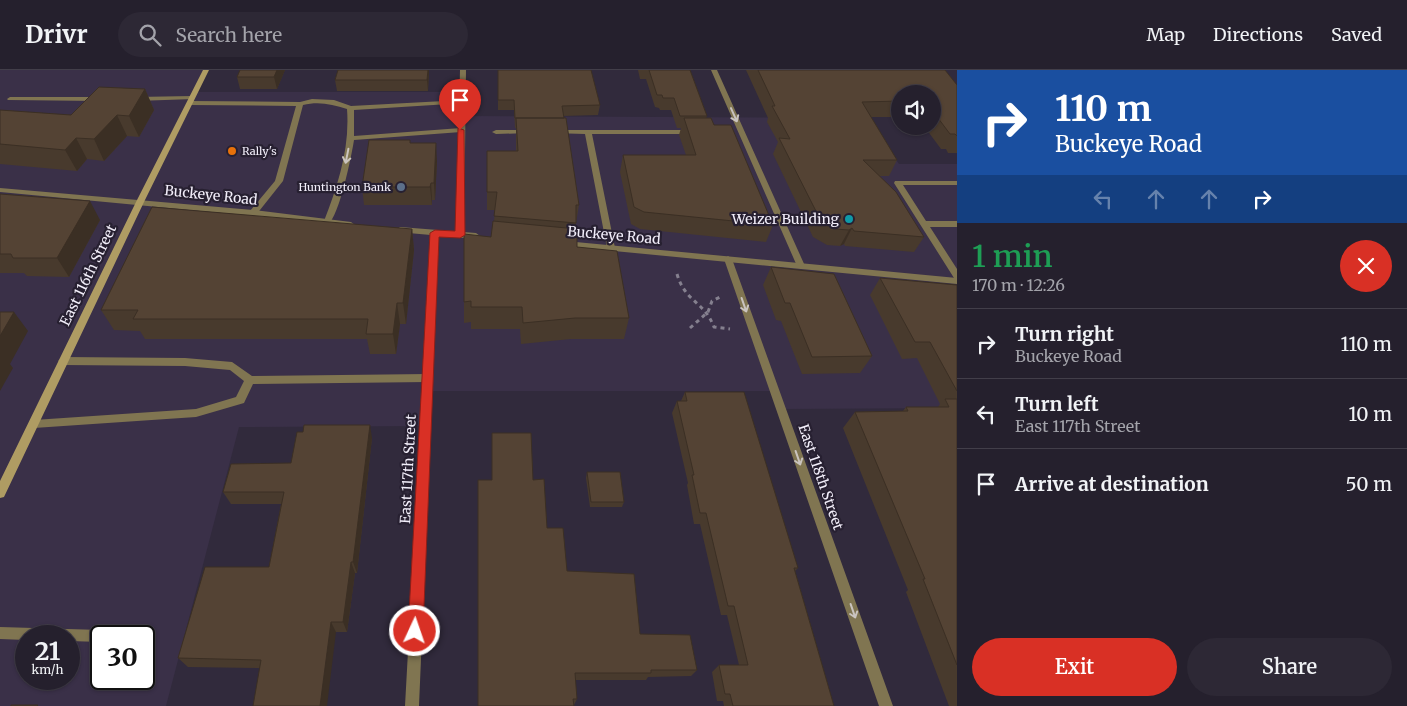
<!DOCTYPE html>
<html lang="en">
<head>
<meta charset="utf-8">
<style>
	:root { --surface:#25202d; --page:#2d2835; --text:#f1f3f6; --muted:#a3a3aa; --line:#423e49; --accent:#d93025 }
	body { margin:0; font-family:Merriweather,serif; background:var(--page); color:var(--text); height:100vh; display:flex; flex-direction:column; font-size:19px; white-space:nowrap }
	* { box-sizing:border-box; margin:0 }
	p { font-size:16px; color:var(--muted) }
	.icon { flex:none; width:28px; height:28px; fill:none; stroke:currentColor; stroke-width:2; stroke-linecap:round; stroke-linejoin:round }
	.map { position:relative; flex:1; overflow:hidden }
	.details { display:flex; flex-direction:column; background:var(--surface); width:450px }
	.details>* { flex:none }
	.guide { background:#1a4fa0; color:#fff; overflow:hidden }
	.fabs { position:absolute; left:891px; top:15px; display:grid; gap:10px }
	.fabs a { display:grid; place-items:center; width:50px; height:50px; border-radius:50%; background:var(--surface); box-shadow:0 1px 4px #0004,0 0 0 1px var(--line); font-size:25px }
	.speed { position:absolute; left:15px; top:555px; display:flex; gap:10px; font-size:25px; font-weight:700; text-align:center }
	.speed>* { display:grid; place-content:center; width:65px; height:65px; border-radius:50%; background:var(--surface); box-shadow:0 1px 4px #0004,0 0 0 1px var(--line); line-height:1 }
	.speed small { font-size:12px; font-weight:400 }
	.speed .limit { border:2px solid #111; border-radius:8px; background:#fff; color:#111 }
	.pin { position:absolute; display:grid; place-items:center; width:42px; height:42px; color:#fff; margin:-51px -21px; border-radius:50% 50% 50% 0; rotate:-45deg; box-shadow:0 0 5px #0007 }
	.pin .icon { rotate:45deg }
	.me { position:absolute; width:55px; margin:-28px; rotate:3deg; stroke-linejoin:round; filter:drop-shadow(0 0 4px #0008) }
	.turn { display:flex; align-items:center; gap:18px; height:105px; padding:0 15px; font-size:22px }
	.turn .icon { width:65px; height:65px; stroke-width:2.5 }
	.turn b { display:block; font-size:35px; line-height:42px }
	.lanes { display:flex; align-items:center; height:48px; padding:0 15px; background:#0003; justify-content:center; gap:25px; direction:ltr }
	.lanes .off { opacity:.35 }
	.round { display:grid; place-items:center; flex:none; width:52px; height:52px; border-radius:26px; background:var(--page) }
	.overview { display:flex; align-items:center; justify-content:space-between; height:85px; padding:0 15px }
	h1 { font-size:30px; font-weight:600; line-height:38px; color:#1e9e55 }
	.button { display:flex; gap:10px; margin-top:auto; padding:10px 15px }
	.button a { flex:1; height:58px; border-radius:30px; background:var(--accent); color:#fff; font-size:20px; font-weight:600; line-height:58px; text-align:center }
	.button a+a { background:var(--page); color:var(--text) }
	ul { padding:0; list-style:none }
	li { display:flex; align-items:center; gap:15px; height:70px; padding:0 15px; border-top:1px solid var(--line) }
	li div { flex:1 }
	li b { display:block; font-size:19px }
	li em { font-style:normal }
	header { display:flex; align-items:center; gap:30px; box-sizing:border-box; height:70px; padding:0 25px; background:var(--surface); border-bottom:1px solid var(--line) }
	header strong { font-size:24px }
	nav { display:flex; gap:28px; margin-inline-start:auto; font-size:18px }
	.search { width:350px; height:45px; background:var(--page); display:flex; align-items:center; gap:12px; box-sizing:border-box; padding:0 18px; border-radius:28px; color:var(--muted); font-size:19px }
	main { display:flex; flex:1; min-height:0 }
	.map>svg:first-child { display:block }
	.built { fill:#3a3048; fill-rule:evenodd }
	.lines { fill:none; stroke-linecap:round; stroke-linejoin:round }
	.path { stroke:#85808f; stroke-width:3; stroke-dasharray:4 4; stroke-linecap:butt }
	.service { fill:#807551; fill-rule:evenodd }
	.minor { fill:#807551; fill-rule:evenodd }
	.tertiary { fill:#807551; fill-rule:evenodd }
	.secondary { fill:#af9c63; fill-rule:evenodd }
	.wall { fill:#483a2d }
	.shaded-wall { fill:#3b2f24 }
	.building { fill:#544334; stroke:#3b2f24 }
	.oneway { stroke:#cac4bf }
	.route { fill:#d93025; stroke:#8d1f18 }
	.food-dot { fill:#e8710a; stroke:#272031; stroke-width:2 }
	.service-dot { fill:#5c6f8a; stroke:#272031; stroke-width:2 }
	.culture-dot { fill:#0f9aa8; stroke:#272031; stroke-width:2 }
	.labels { text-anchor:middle; stroke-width:4.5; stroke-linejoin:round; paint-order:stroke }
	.far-poi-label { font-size:11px; fill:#f2eefa; stroke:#272031; text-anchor:start }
	.street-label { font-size:14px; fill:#f2eefa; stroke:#272031 }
	.poi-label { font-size:14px; fill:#f2eefa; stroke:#272031; text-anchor:end }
</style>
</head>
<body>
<header>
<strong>Drivr</strong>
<div class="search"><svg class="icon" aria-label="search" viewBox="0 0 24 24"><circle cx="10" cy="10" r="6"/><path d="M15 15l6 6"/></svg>Search here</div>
<nav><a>Map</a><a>Directions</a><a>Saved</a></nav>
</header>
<main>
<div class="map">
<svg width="957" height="636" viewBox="0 0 957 636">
	<rect width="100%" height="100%" fill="#312a3c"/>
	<path class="built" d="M0,0H206L196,22H463L462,46L868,48L899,94H957V338L781,339L774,321H427L425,356L239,357L166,636H0ZM26,566H69V609H26ZM101,566H144V609H101Z"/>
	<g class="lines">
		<path class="path" d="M677,204C685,232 704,231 714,257L730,259
			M690,258L708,242L712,231L720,227"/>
		<path class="service" d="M192,26L194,27V29L136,31L133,29L136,27Z
			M10,27H99L102,29L99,31L8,30L7,29Z
			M312,29L334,30L351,36L463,30L465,31V33L354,40V66L461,58L465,60L461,62L354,70C352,84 339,148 328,154L324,151C338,115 350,78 347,39C332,34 318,31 303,35L283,111L256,145H250V141L275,111L296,36L190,35L187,33L190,31L300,32Z
			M527,60L531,62L529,63L496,64L492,62L496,60Z
			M554,60H693L697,62L693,64H592L615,178L611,181L607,178L585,64L552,63L550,62Z
			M895,111H957V115H903L926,151H957V157H930L957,199V209L954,208L894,113Z
			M63,287L185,288L232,292L252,306L428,304L431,305L433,308L431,311L428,312L253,314L244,333L196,347L34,358L30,357L29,354L30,351L34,350L196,339L236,327L244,311L230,300L185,296L63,295L58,291Z
			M0,557L101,560L106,561L107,566H101V572L69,571V566H26V570L0,569Z"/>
		<path class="minor" d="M460,0H466L464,165L460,168L456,165Z
			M711,0H717L805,196L804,198L801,199L797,196Z
			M435,160L439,163L419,636H405L431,163Z
			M728,186L732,189L893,636H879L724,189Z"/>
		<path class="tertiary" d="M0,118L253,140L351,152L355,155L351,158L253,146L0,122Z
			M400,157L476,163L480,166L476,169L397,162L396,160Z
			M565,171L957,208V214L562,176L561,174Z"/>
		<path class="secondary" d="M203,0H209L144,132L4,427L0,428V411L136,132Z"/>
	</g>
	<path class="wall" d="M285,0L277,19H240L237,7Z
		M338,0H429L428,21H337L335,10Z
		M498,0L600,35L598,45L563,46L579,135L575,159L577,177L629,248L624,269H571L521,274L520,259H471V252L464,253V232L491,167L494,152L495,140H487V81H516V58H515L514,40H498Z
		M638,0H690L707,46L706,48L714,55L773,155L766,172L640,159L631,154L620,102L623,85H686L679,65L681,58H677L671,40H660L659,38L655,37L646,9H640Z
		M746,0H945L957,15V83H948L946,79H941L924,56H932V24H900V47H871L897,90L889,106H879L924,167L914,182L845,176L844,174L840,176L827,175L813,167L773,84L778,72L767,52L768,48Z
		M145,19L154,40L139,67L127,66L104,91L87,89L77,101L0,94V40L71,45Z
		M410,73L437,91L435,130H432V135H364L362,117Z
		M0,124L100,150L69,207L27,206L24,203H0Z
		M412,159L414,180L406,254H400L396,284H370L367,269H145L140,261L114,260L101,240Z
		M771,197L872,286L860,303L802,304L781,251L776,250L763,215Z
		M880,208L957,215V636H949L906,522L908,520L843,358L855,342L903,341L906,337H938L940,334L917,288L902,289L870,225Z
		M685,322L798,498L795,501L834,636H724L723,631H717L712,602L719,595H739L727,545H721L700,454H694L687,415L688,413L672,343L677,331H681Z
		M372,368L357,503H355L347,562H336L260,598L188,597L178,588L269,497L281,434H231L223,422L291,393Z
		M587,402L624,432L622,437H590L586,408Z
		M533,410L547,458L567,501L640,564L697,600L691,606L648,607L646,610H575L577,629L574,635H573Z"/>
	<path class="shaded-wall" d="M277,0H285L277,19L274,7Z
		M428,0H429L428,21L427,10Z
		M145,19L154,40L139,67L129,46Z
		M117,45L127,66L104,91L94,69Z
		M76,68L87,89L77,101L65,80Z
		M436,73L437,91L435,130L434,113Z
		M431,113L432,130V135L430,117Z
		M90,131L100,150L69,207L57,188Z
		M852,158L844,174L840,176L849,160Z
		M412,159L414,180L406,254L403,233Z
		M397,233L400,254L396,284L393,264Z
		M14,242L28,261L10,294L13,298L0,321V266Z
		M370,355L372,368L357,503L353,492Z
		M351,492L355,503L347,562L343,552Z
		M331,552L336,562L327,636H320Z"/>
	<path class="building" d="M240,0H277L274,7H237Z
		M338,0H428L427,10H335Z
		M498,0H591L600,35L562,36L564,48H515L514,30H498Z
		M649,0H690L707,46H680L674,28H663L662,25H657Z
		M758,0H945L957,15V66L955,64H950L932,40V24H900V31L862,32L897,90H863L896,122L924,167L854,161L852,158L849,160L835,159L821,151L779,68L790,69L772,36H775Z
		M99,17L145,19L129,46L117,45L94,69L76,68L65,80L0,74V40L71,45Z
		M516,48H566L579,135H576V153L494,146L497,122H487V81H518Z
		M684,48H711L714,55H731L773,155L644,142L634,137L623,85H696Z
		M369,70H410V73H436L434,113H431L430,117H362Z
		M0,124L90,131L57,188H13L11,184H0Z
		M152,137L412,159L403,233H397L393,264H366L368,249H133L138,240H101Z
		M493,151L577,159V177L617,181L629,248H575L523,253L522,237H471V231L464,232V164L491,167Z
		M771,197L834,204L872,286L812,287L790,233H785Z
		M880,208L957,215V321L930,272H915Z
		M0,242H14L0,266Z
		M685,322H744L798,498H794L834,636H733L730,624H725L719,595H748L734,536H728L706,443H700L692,405H694L677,331H687Z
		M945,329H957V595L923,509H925L855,342L908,341L906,337H949Z
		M304,355H370L353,492H351L343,552H331L320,636H253L261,590L178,588L205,497H269L284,422H223L231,394L291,393L297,362H303Z
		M492,363H531L533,410L544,409L547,458H563L567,501L634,504L640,564L690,565L697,600H651V603H575L577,629H573L574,636H478V410H492Z
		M587,402H620L624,432H591Z
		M11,635H38L37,636H11Z"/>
	<defs><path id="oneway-shaft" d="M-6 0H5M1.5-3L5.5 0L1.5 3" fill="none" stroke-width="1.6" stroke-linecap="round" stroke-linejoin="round" transform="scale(1.25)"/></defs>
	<g class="oneway">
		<use href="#oneway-shaft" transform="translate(734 45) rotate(66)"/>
		<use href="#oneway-shaft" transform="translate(347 86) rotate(101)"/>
		<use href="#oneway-shaft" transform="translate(744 235) rotate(71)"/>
		<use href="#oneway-shaft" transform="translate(798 388) rotate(71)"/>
		<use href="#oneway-shaft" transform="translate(853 541) rotate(71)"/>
	</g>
	<path class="route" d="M458,58L464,60L465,165L460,168L439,167L423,561L420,567L415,569L410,567L408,561L430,163L435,160L455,161Z"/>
	<circle class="food-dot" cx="232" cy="81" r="5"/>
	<circle class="service-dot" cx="401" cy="117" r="5"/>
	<circle class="culture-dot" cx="849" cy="149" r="5"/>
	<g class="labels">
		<g class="far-poi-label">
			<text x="242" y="85">Rally's</text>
			<text x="391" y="121" text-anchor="end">Huntington Bank</text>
		</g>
		<g class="street-label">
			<text transform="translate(211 125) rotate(6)" y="5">Buckeye Road</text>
			<text transform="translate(614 165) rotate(5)" y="5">Buckeye Road</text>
			<text transform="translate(88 205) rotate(-64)" y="5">East 116th Street</text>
			<text transform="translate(408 399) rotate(-87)" y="5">East 117th Street</text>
			<text transform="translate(821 407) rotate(71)" y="5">East 118th Street</text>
		</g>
		<g class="poi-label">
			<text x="839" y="154">Weizer Building</text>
		</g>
	</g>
</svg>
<div class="fabs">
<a><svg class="icon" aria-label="sound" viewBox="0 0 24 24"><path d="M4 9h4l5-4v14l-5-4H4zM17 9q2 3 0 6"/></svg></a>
</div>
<div class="speed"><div>21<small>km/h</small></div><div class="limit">30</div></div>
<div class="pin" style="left:460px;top:60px;background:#d93025"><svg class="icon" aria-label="arrive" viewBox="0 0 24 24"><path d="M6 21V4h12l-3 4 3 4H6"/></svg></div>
<svg class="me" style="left:415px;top:561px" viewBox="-20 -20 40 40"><circle r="17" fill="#d93025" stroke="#fff" stroke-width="3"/><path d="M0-11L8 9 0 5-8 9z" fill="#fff"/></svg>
</div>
<section class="details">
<div class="guide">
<div class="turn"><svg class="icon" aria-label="right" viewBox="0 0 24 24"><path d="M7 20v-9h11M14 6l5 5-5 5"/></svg><div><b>110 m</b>Buckeye Road</div></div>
<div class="lanes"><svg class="icon off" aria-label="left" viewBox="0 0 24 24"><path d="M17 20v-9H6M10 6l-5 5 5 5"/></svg><svg class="icon off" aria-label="ahead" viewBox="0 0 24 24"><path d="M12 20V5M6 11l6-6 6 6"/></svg><svg class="icon off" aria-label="ahead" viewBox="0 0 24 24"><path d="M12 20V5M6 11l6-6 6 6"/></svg><svg class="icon" aria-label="right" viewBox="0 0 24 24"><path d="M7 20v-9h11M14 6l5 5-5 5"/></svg></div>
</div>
<div class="overview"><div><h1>1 min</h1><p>170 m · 12:26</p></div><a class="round" style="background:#d93025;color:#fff"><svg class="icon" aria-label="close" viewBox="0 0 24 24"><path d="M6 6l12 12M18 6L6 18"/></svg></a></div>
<ul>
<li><svg class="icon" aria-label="right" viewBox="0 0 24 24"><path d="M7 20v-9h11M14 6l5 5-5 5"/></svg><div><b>Turn right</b><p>Buckeye Road</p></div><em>110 m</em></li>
<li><svg class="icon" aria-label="left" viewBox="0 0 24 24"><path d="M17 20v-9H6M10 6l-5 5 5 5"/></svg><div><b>Turn left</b><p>East 117th Street</p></div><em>10 m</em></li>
<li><svg class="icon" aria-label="arrive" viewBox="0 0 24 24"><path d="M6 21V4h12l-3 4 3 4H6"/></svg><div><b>Arrive at destination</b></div><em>50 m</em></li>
</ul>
<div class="button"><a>Exit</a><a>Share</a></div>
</section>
</main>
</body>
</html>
